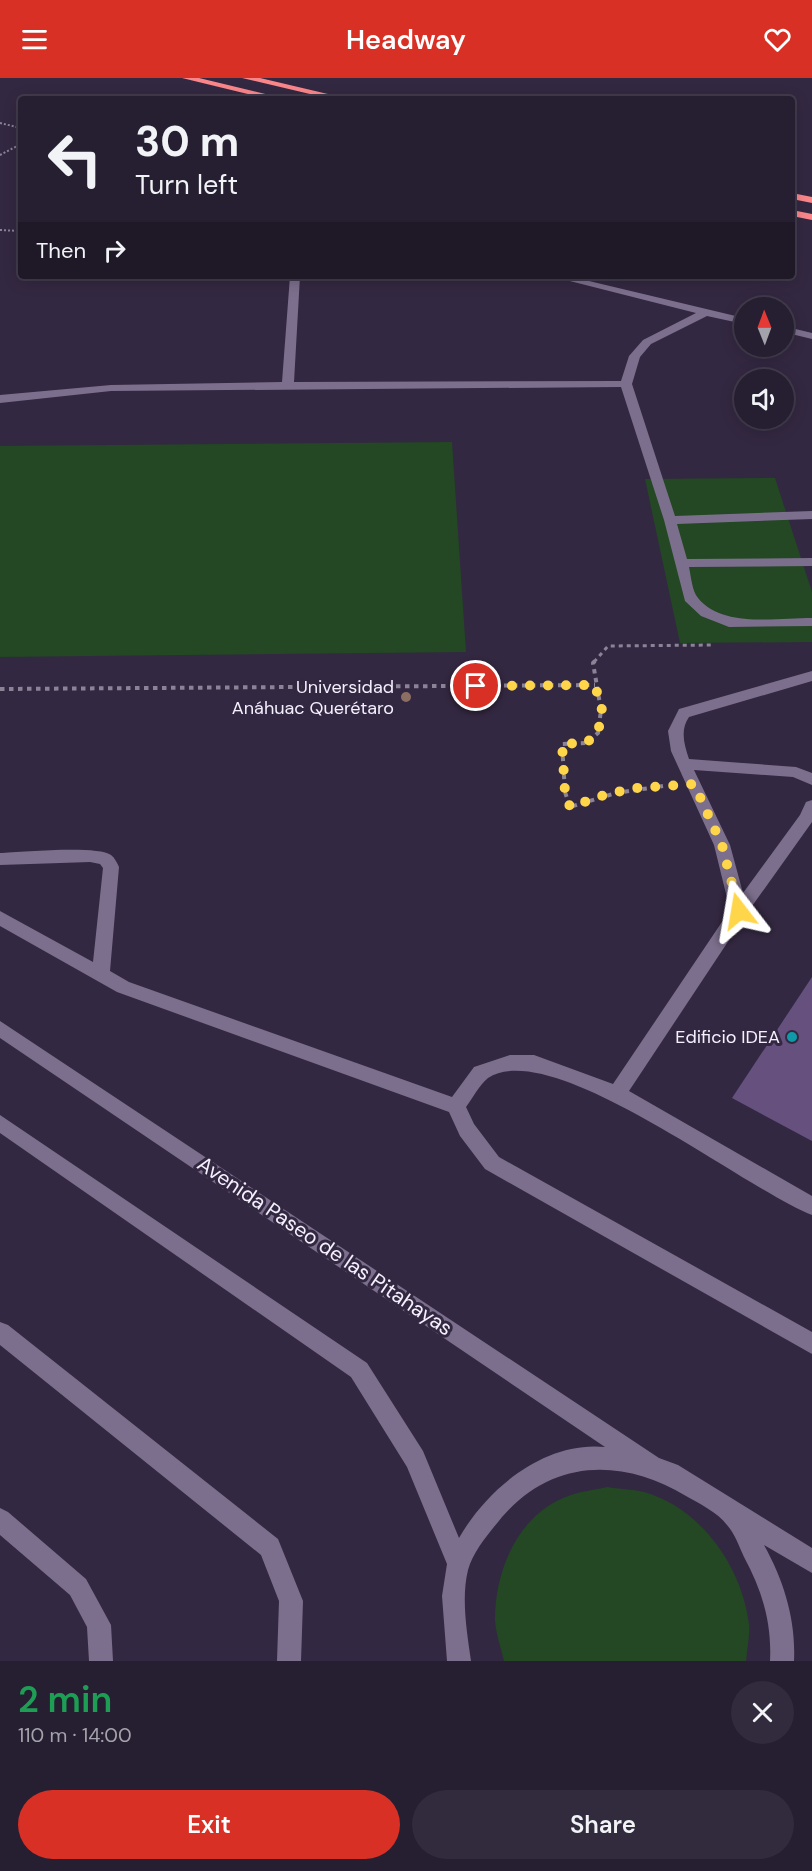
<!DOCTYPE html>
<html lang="en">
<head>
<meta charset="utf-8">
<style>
	:root { --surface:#261e31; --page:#322b3d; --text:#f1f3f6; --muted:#a4a2ab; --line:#423c4d; --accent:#d93025 }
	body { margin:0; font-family:"DM Sans",sans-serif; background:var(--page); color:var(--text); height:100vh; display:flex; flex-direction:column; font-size:22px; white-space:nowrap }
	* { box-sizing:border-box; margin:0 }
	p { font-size:20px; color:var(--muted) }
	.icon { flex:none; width:33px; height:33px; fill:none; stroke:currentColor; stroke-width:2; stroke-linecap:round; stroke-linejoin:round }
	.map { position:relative; height:1583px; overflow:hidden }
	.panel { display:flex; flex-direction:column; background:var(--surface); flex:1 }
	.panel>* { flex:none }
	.banner { position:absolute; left:18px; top:18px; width:777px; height:183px; border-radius:6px; box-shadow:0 3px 15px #0003,0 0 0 2px var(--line); background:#261e31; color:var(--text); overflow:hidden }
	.needle { width:39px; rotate:359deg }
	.controls { position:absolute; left:734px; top:219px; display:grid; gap:12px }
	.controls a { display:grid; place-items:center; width:60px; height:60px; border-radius:50%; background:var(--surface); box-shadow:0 3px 15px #0003,0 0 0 2px var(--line); font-size:30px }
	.pin { position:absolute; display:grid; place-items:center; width:51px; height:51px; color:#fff; margin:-26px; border:3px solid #fff; border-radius:50%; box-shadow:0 2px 6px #0007 }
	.me { position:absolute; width:66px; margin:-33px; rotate:346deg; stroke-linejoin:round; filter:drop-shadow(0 0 4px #0008) }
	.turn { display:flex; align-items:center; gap:21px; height:126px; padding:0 18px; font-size:27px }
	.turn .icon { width:78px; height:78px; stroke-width:2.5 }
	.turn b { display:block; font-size:42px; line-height:51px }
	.then { display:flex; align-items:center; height:57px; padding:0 18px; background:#0003; gap:12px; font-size:22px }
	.round { display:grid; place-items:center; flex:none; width:63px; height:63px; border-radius:32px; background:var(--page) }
	.summary { display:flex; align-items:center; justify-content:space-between; height:102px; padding:0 18px }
	h1 { font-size:36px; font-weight:600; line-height:45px; color:#1e9e55 }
	.cta { display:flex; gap:12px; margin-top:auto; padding:12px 18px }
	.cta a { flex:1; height:69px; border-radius:36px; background:var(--accent); color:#fff; font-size:24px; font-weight:600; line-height:69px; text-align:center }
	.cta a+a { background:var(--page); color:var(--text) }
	header { display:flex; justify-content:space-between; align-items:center; height:78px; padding:0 18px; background:var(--accent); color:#fff; font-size:27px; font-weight:600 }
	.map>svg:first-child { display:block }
	.green { fill:#234823 }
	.building { fill:#66517e }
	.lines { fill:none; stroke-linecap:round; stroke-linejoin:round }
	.path-far2 { stroke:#8b8396; stroke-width:2; stroke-dasharray:2 2; stroke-linecap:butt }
	.path-far1 { stroke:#8b8396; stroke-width:3; stroke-dasharray:4 4; stroke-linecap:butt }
	.path { stroke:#8b8396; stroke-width:4; stroke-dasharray:4.5 4.5; stroke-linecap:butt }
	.service { fill:#7c6f8d; fill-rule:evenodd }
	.tertiary { fill:#7c6f8d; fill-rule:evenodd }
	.motorway { fill:#fa868a; fill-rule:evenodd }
	.route { stroke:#ffd54a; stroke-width:10; stroke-dasharray:0 18 }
	.education-dot { fill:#8d6e63; stroke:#332841; stroke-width:2 }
	.culture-dot { fill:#0f9aa8; stroke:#332841; stroke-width:2 }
	.labels { text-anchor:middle; stroke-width:6; stroke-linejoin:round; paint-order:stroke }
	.poi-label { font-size:18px; fill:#f5f0fd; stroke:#332841; text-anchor:end }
	.near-street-label { font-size:21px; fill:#f5f0fd; stroke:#332841 }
</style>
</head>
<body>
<header><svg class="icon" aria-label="menu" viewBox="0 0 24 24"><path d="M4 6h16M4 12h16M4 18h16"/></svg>Headway<svg class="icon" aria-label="heart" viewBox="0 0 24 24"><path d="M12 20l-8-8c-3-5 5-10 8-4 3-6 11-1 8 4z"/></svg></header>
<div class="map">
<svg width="812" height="1583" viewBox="0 0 812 1583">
	<rect width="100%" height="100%" fill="#332841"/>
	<path class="green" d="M452,364L466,574L0,579V368Z
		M775,400L812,514V564L680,565L645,401Z
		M607,1409C619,1411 632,1411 644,1414C701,1430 742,1489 749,1546C750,1558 747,1571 746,1583H504C501,1570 496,1556 495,1542C495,1491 519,1434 571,1417C582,1413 595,1412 607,1409Z"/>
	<path class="building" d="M812,899V1063L732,1020Z"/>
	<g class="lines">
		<path class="path-far2" d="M0,45L21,50
			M0,77L21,66
			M0,152L21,153"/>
		<path class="path-far1" d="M594,584L608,568L712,567"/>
		<path class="path" d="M595,583L593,585L601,632L598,655L586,665L562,666L565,714L570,729L616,715L663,708
			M0,611L595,607"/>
		<path class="service" d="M290,198H300L294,304L621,303L629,278L643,262L696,235L550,198H568L744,240V246L707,238L651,266L640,279L632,306L675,438L812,433V441L677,446L687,481L812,480V488L689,489C691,498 692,513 698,520C722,550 777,540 812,540V548L729,549L701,538L685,523L664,442L621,309L111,313L0,325V317L111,307L282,304Z
			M783,248L812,255V261L783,254Z
			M812,593V603L689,639C680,652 684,666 689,681L796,689L812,695V707L793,699L694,692L730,767L743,815L800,737L806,724L812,722V744L745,838L629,1013L812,1118V1137C746,1112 552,958 488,1000C480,1006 472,1021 466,1029L474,1046L499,1079L812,1254V1276L485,1091L460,1058L449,1034L117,914L0,848V833L93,884L103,790L100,786L90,784L0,787V775C20,774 98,767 111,777C115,780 117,785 119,789L110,893L129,904L452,1019L474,989L510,977H534L613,1006L730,832L714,767L671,673L668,653L679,631Z
			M0,1244L8,1247L278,1461L303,1523L301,1583H277L279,1523L261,1477L0,1267Z
			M0,1430L8,1434L86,1501L111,1547L113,1583H89L87,1549L70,1517L0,1457Z"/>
		<path class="tertiary" d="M0,943L659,1380L678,1387L812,1470V1495L764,1467C784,1503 796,1542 794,1583H770C772,1545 762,1512 744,1479C739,1468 735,1456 727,1447C717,1434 700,1426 686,1418C623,1380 553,1380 502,1439C490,1454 473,1473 468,1492C461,1520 467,1555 471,1583H447L442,1518L447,1486L407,1389L351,1299L0,1055V1037L367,1285L423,1373L459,1460C487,1411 544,1363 605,1369L0,960Z"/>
		<path class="motorway" d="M182,0H199L286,21H268Z
			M242,0H260L349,21H331Z
			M792,115L812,119V125L792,121Z
			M792,132L812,136V142L792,138Z"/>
	</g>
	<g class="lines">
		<path class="route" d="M476,608L595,607L602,632L598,655L586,665L562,666L565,714L570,729L607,716L636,710L694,706L722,767L739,833"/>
	</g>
	<circle class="education-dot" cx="406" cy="619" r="6"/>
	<circle class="culture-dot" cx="792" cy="959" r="6"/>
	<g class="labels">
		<g class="poi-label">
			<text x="394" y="615">Universidad<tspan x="394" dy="21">Anáhuac Querétaro</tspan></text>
			<text x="780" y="965">Edificio IDEA</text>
		</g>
		<g class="near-street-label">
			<text transform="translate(325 1168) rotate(34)" y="7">Avenida Paseo de las Pitahayas</text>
		</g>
	</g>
</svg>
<div class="controls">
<a><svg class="needle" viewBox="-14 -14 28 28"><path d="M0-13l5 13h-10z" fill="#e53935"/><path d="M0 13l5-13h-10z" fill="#a4a2ab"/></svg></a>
<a><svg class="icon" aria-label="sound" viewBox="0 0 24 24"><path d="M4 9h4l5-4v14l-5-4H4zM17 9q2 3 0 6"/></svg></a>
</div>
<div class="pin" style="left:476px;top:608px;background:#d93025"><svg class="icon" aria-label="arrive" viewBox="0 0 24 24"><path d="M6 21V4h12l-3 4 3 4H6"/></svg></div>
<svg class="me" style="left:739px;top:833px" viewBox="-20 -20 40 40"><path d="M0-17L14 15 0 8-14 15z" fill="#ffd54a" stroke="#fff" stroke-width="4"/></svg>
<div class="banner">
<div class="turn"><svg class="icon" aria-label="left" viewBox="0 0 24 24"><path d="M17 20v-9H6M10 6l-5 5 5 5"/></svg><div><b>30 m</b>Turn left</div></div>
<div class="then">Then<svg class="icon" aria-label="right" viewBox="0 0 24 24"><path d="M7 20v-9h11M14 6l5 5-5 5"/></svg></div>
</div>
</div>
<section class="panel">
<div class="summary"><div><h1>2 min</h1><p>110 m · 14:00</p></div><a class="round"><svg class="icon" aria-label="close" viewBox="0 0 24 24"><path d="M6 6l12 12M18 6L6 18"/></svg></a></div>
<div class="cta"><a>Exit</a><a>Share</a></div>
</section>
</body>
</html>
